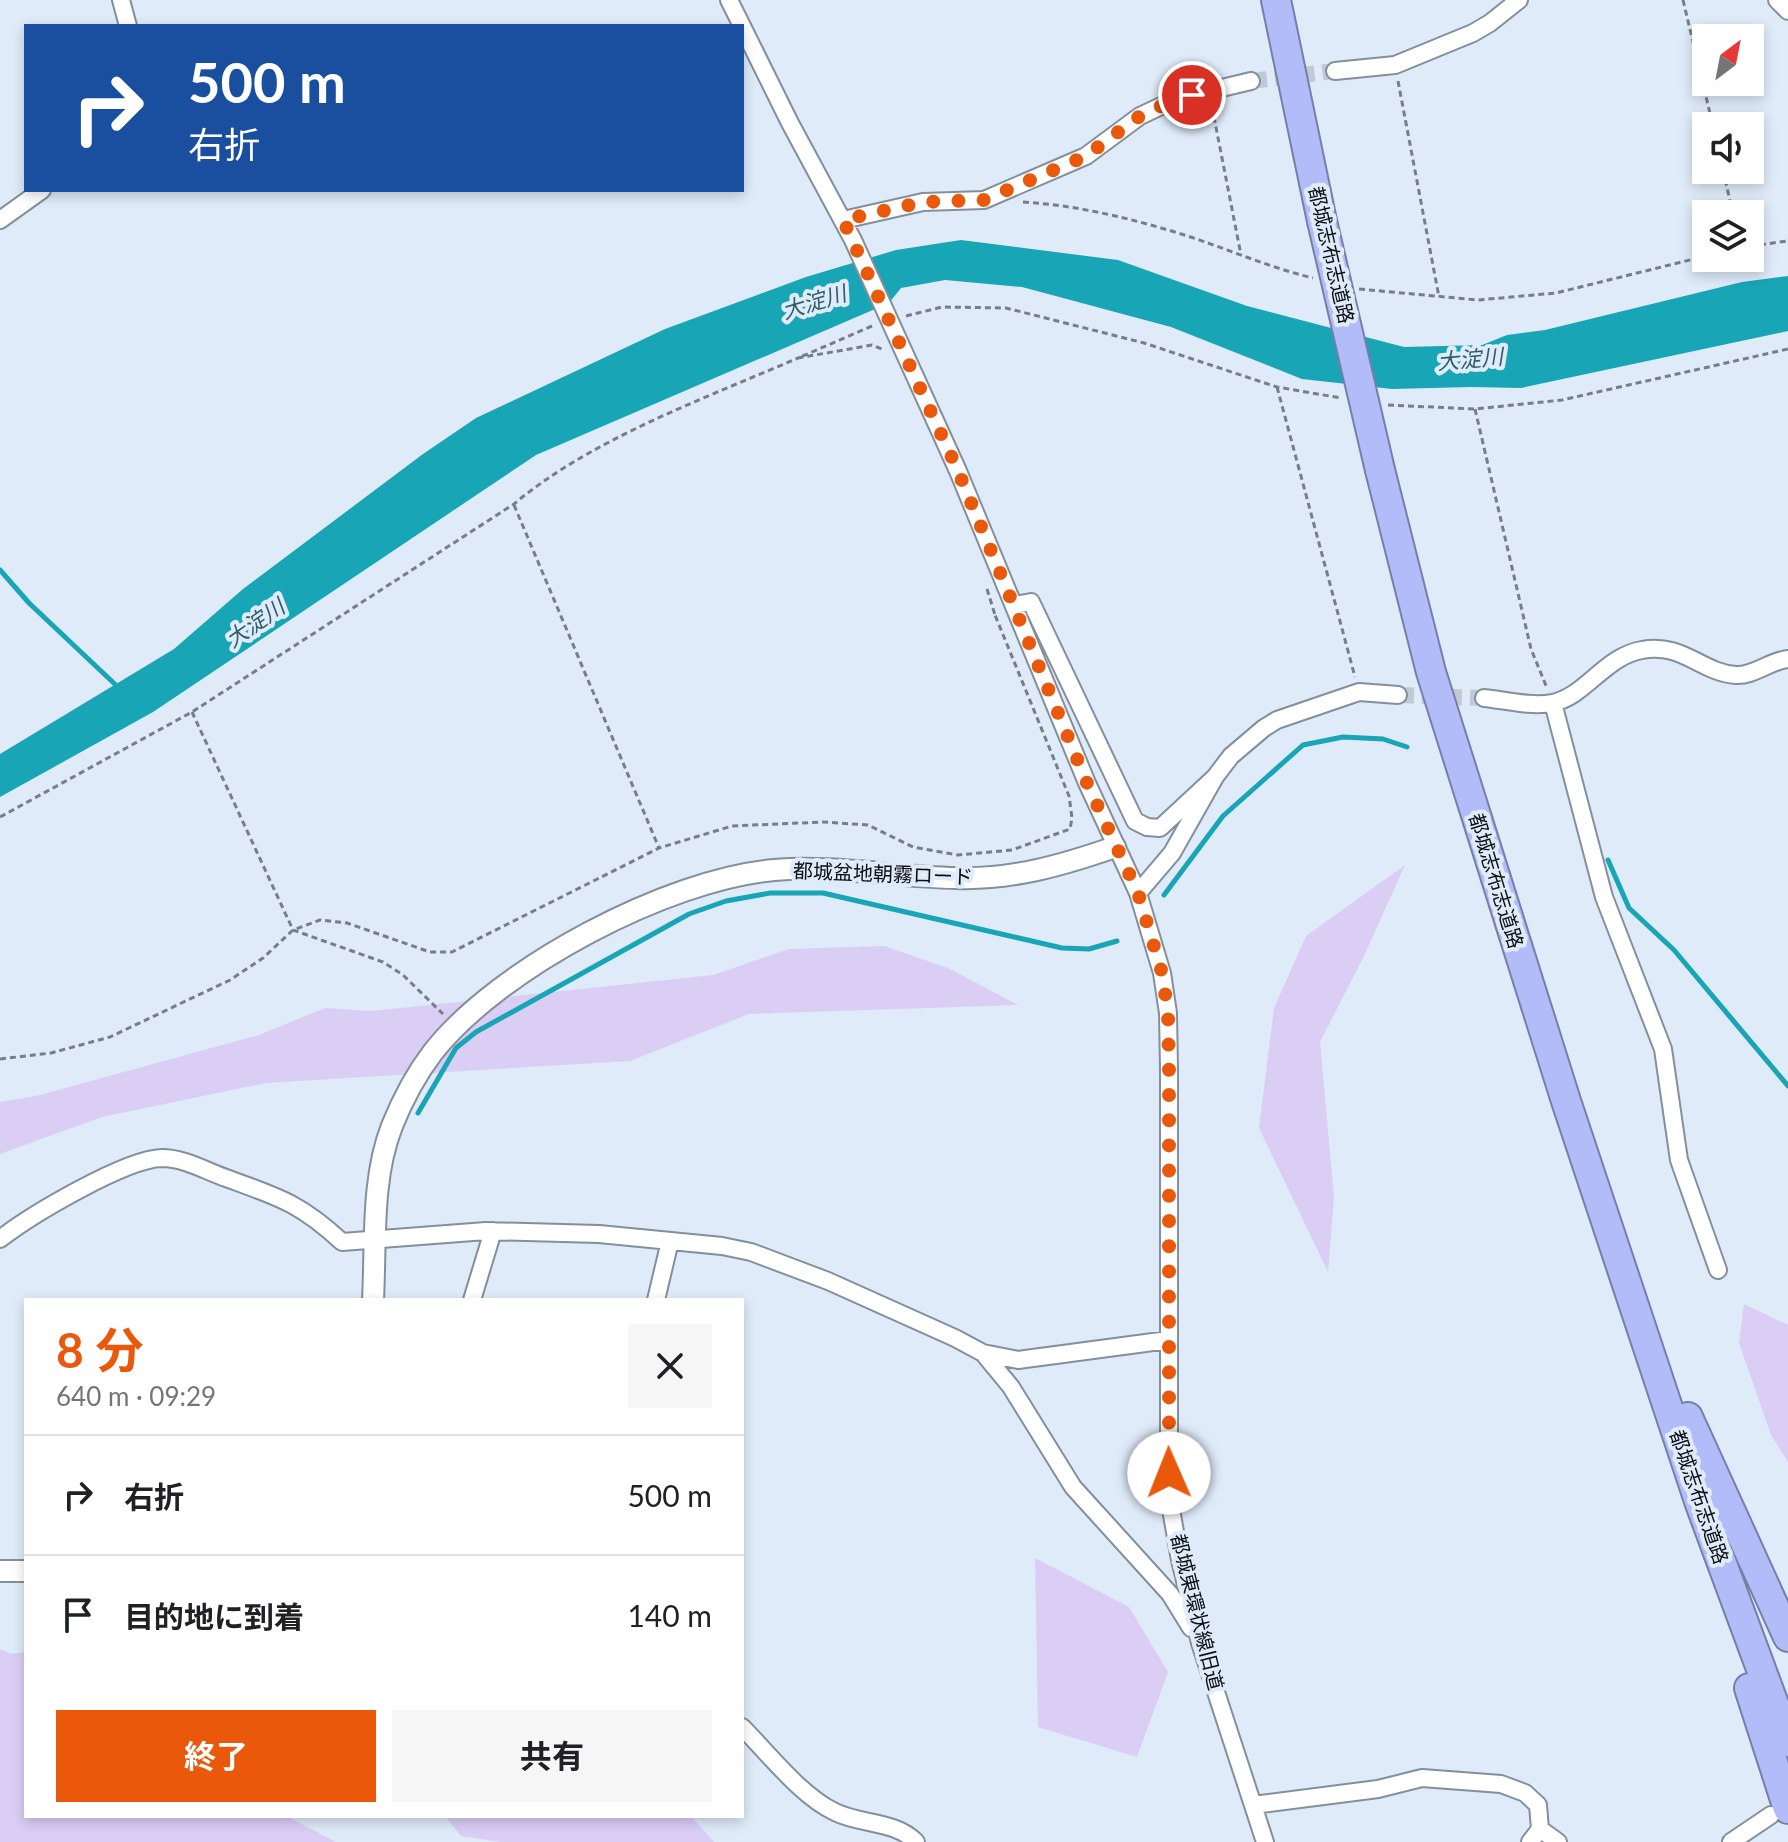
<!DOCTYPE html>
<html lang="ja">
<head>
<meta charset="utf-8">
<style>
	:root { --surface:#fff; --page:#f6f6f6; --text:#202124; --muted:#757577; --line:#e0e0e0; --accent:#ea580c }
	body { margin:0; font-family:Lato,"Noto Sans JP",sans-serif; background:var(--page); color:var(--text); height:100vh; display:flex; flex-direction:column; font-size:30px; white-space:nowrap }
	* { box-sizing:border-box; margin:0 }
	p { font-size:26px; color:var(--muted) }
	.icon { flex:none; width:44px; height:44px; fill:none; stroke:currentColor; stroke-width:2; stroke-linecap:round; stroke-linejoin:round }
	.map { position:relative; flex:1; overflow:hidden }
	.sheet { position:absolute; left:24px; top:1298px; width:720px; height:520px; display:flex; flex-direction:column; background:var(--surface); border-radius:0px; box-shadow:0 4px 12px #0003 }
	.sheet>* { flex:none }
	.top-card { position:absolute; left:24px; top:24px; width:720px; height:168px; border-radius:0px; box-shadow:0 4px 12px #0003; background:#1a4fa0; color:#fff; overflow:hidden }
	.needle { width:52px; rotate:32deg }
	.tools { position:absolute; left:1692px; top:24px; display:grid; gap:16px }
	.tools a { display:grid; place-items:center; width:72px; height:72px; border-radius:0px; background:var(--surface); box-shadow:0 4px 12px #0003; font-size:40px }
	.pin { position:absolute; display:grid; place-items:center; width:68px; height:68px; color:#fff; margin:-34px; border:4px solid #fff; border-radius:50%; box-shadow:0 2px 8px #0007 }
	.me { position:absolute; width:88px; margin:-44px; rotate:359deg; stroke-linejoin:round; filter:drop-shadow(0 0 6px #0008) }
	.turn { display:flex; align-items:center; gap:28px; height:168px; padding:0 32px; font-size:36px }
	.turn .icon { width:104px; height:104px; stroke-width:2.5 }
	.turn b { display:block; font-size:56px; line-height:68px }
	.round { display:grid; place-items:center; flex:none; width:84px; height:84px; border-radius:0px; background:var(--page) }
	.head { display:flex; align-items:center; justify-content:space-between; height:136px; padding:0 32px }
	h1 { font-size:48px; font-weight:700; line-height:60px; color:var(--accent) }
	.primary-button { display:flex; gap:16px; margin-top:auto; padding:16px 32px }
	.primary-button a { flex:1; height:92px; border-radius:0px; background:var(--accent); color:#fff; font-size:32px; font-weight:700; line-height:92px; text-align:center }
	.primary-button a+a { background:var(--page); color:var(--text) }
	ul { padding:0; list-style:none }
	li { display:flex; align-items:center; gap:24px; height:120px; padding:0 32px; border-top:2px solid var(--line) }
	li div { flex:1 }
	li b { display:block; font-size:30px }
	li em { font-style:normal }
	.map>svg:first-child { display:block }
	.green { fill:#dacef5 }
	.water { fill:#18a5b6 }
	.lines { fill:none; stroke-linecap:round; stroke-linejoin:round }
	.stream { stroke:#18a5b6; stroke-width:5 }
	.minor-tunnel { stroke:#bfcad6; stroke-width:16; stroke-dasharray:16 8; stroke-linecap:butt }
	.minor-casing { stroke:#848f9c; stroke-width:20 }
	.tertiary-casing { stroke:#848f9c; stroke-width:24 }
	.motorway-casing { stroke:#777fa8; stroke-width:32 }
	.path { stroke:#777e88; stroke-width:3; stroke-dasharray:6 4; stroke-linecap:butt }
	.minor { stroke:#fff; stroke-width:16 }
	.tertiary { stroke:#fff; stroke-width:20 }
	.motorway { stroke:#b1bcf9; stroke-width:28 }
	.motorway-bridge-casing { stroke:#777fa8; stroke-width:32; stroke-linecap:butt }
	.motorway-bridge { stroke:#b1bcf9; stroke-width:28 }
	.route { stroke:#ea580c; stroke-width:14; stroke-dasharray:0 25.2 }
	.labels { text-anchor:middle; stroke-width:8; stroke-linejoin:round; paint-order:stroke }
	.street-label { font-size:20px; fill:#0b0e13; stroke:#dfebf9 }
	.water-label { font-size:22px; font-style:italic; fill:#2c5f67; stroke:#dfebf9 }
</style>
</head>
<body>
<div class="map">
<svg width="1788" height="1842" viewBox="0 0 1788 1842">
	<rect width="100%" height="100%" fill="#dfebf9"/>
	<path class="green" d="M1405,865L1364,956L1320,1042L1334,1197L1328,1272L1259,1128L1274,1008L1306,936Z
		M884,946L948,968L1018,1005L749,1014L630,1061L266,1083L102,1117L0,1154V1102L40,1095L259,1035L325,1008L372,1011L713,975L789,949Z
		M1744,1304L1788,1325V1462L1771,1435L1739,1343Z
		M1035,1558L1129,1607L1168,1672L1137,1757L1038,1727Z
		M0,1649L12,1654L26,1652V1816H286L336,1842H0Z
		M445,1816H691L714,1842H501L461,1836Z"/>
	<path class="water" d="M961,240L1118,260L1247,306L1404,347L1482,345L1507,335L1545,330L1742,282L1788,276V331L1521,388L1471,387L1392,389L1302,379L1171,327L1022,287L945,280L901,288L889,303L536,455L153,712L0,797V754L174,649L243,589L423,454L476,418L665,329L806,277L896,250Z"/>
	<g class="lines">
		<path class="stream" d="M0,570L29,603L119,688
			M1608,860L1629,908L1674,950L1788,1086
			M1164,895L1223,816L1303,745L1343,737L1383,739L1407,747
			M418,1113L456,1048L476,1032L689,914L726,901L770,893H823L1062,948L1089,949L1117,941"/>
		<path class="minor-tunnel" d="M1251,81L1335,71
			M1398,695L1484,698"/>
		<g class="minor-casing">
			<path id="minor" d="M121,0L128,26
				M729,0L742,26
				M1777,0L1788,11
				M742,26L790,123L853,240L958,471L1087,783L1138,893L1162,973L1168,1013L1169,1069V1498L1180,1560L1200,1643L1265,1842
				M1335,71L1395,65L1473,33L1490,23L1519,0
				M0,220L42,190
				M843,220L923,202L984,200L1086,156L1140,116L1176,99L1251,81
				M1015,605L1031,602L1135,821L1147,827L1160,828L1215,777
				M1484,698C1505,700 1531,707 1552,703C1585,697 1605,656 1642,650C1682,642 1702,673 1736,675C1754,676 1769,661 1788,659
				M1553,703L1604,897L1663,1049L1679,1160L1718,1270
				M1138,893L1172,853L1215,777L1231,756L1264,728L1277,720L1359,692L1398,695
				M0,1239C31,1215 125,1159 162,1158C184,1158 206,1171 226,1178C278,1197 300,1203 342,1242L486,1231L599,1234L722,1246L751,1252L828,1281L955,1338L983,1353L1011,1387L1073,1487L1170,1594L1191,1628
				M472,1300L493,1231
				M656,1300L670,1241
				M983,1353L1018,1360L1168,1340
				M742,1727C769,1754 801,1796 835,1812C861,1825 894,1820 916,1842
				M1253,1805L1378,1789L1422,1778L1501,1784L1525,1793L1538,1805L1540,1829
				M1530,1842L1540,1829L1558,1842
				M1731,1842L1771,1815"/>
		</g>
		<g class="tertiary-casing">
			<path id="tertiary" d="M373,1300C376,1244 371,1179 392,1126C402,1101 417,1073 433,1052C499,968 668,879 774,870C835,865 895,877 956,878C1012,880 1063,865 1115,847
				M0,1571H26"/>
		</g>
		<g class="motorway-casing">
			<path id="motorway" d="M1276,0L1322,221
				M1380,470L1431,672L1566,1101L1700,1504L1788,1742
				M1688,1417L1788,1637
				M1749,1688L1788,1809"/>
		</g>
		<path class="path" d="M1683,0L1713,126
			M1398,81L1439,297
			M1212,107L1241,255
			M1723,170L1733,214
			M1023,202C1072,205 1121,216 1168,230C1217,244 1263,266 1313,278
			M1750,246L1788,241
			M1359,289L1478,300L1556,293L1706,256
			M906,316L942,307L1006,308L1144,343L1277,387L1341,398
			M872,326L798,358L872,345L884,350
			M1277,387L1355,677
			M1388,405L1475,409L1562,400L1788,349
			M1475,409L1531,649L1547,688
			M514,505L659,848
			M987,589L995,615
			M192,712L293,930L383,962L403,975L443,1014
			M0,817L192,712L514,504C591,439 706,398 798,358
			M0,1059L51,1053L110,1037L230,980L263,958L293,930L320,920L347,923L430,952H452L659,848L732,826L823,822L868,825L913,847L958,855L1012,850L1070,829L1072,818L1069,796L995,615L997,614"/>
		<use href="#minor" class="minor"/>
		<use href="#tertiary" class="tertiary"/>
		<use href="#motorway" class="motorway"/>
		<g class="motorway-bridge-casing">
			<path id="motorway-bridge" d="M1322,221L1380,470"/>
		</g>
		<use href="#motorway-bridge" class="motorway-bridge"/>
	</g>
	<g class="lines">
		<path class="route" d="M1169,1473V1069L1168,1013L1162,973L1138,893L1087,783L958,471L843,220L923,202L984,200L1086,156L1140,116L1176,99L1192,95"/>
	</g>
	<g class="labels">
		<g class="street-label">
			<text transform="translate(1331 255) rotate(77)" y="7">都城志布志道路</text>
			<text transform="translate(883 874) rotate(2)" y="7">都城盆地朝霧ロード</text>
			<text transform="translate(1496 881) rotate(73)" y="7">都城志布志道路</text>
			<text transform="translate(1699 1497) rotate(71)" y="7">都城志布志道路</text>
			<text transform="translate(1197 1612) rotate(76)" y="7">都城東環状線旧道</text>
		</g>
		<g class="water-label">
			<text transform="translate(814 302) rotate(-17)" y="8">大淀川</text>
			<text transform="translate(1470 359) rotate(-5)" y="8">大淀川</text>
			<text transform="translate(255 623) rotate(-35)" y="8">大淀川</text>
		</g>
	</g>
</svg>
<div class="tools">
<a><svg class="needle" viewBox="-14 -14 28 28"><path d="M0-13l5 13h-10z" fill="#e53935"/><path d="M0 13l5-13h-10z" fill="#757577"/></svg></a>
<a><svg class="icon" aria-label="sound" viewBox="0 0 24 24"><path d="M4 9h4l5-4v14l-5-4H4zM17 9q2 3 0 6"/></svg></a>
<a><svg class="icon" aria-label="layers" viewBox="0 0 24 24"><path d="M12 4l9 5-9 5-9-5zM3 14l9 5 9-5"/></svg></a>
</div>
<div class="pin" style="left:1192px;top:95px;background:#d93025"><svg class="icon" aria-label="arrive" viewBox="0 0 24 24"><path d="M6 21V4h12l-3 4 3 4H6"/></svg></div>
<svg class="me" style="left:1169px;top:1473px" viewBox="-20 -20 40 40"><circle r="19" fill="#fff"/><path d="M0-13L10 11 0 6-10 11z" fill="#ea580c"/></svg>
<div class="top-card">
<div class="turn"><svg class="icon" aria-label="right" viewBox="0 0 24 24"><path d="M7 20v-9h11M14 6l5 5-5 5"/></svg><div><b>500 m</b>右折</div></div>
</div>
<section class="sheet">
<div class="head"><div><h1>8 分</h1><p>640 m · 09:29</p></div><a class="round"><svg class="icon" aria-label="close" viewBox="0 0 24 24"><path d="M6 6l12 12M18 6L6 18"/></svg></a></div>
<ul>
<li><svg class="icon" aria-label="right" viewBox="0 0 24 24"><path d="M7 20v-9h11M14 6l5 5-5 5"/></svg><div><b>右折</b></div><em>500 m</em></li>
<li><svg class="icon" aria-label="arrive" viewBox="0 0 24 24"><path d="M6 21V4h12l-3 4 3 4H6"/></svg><div><b>目的地に到着</b></div><em>140 m</em></li>
</ul>
<div class="primary-button"><a>終了</a><a>共有</a></div>
</section>
</div>
</body>
</html>
